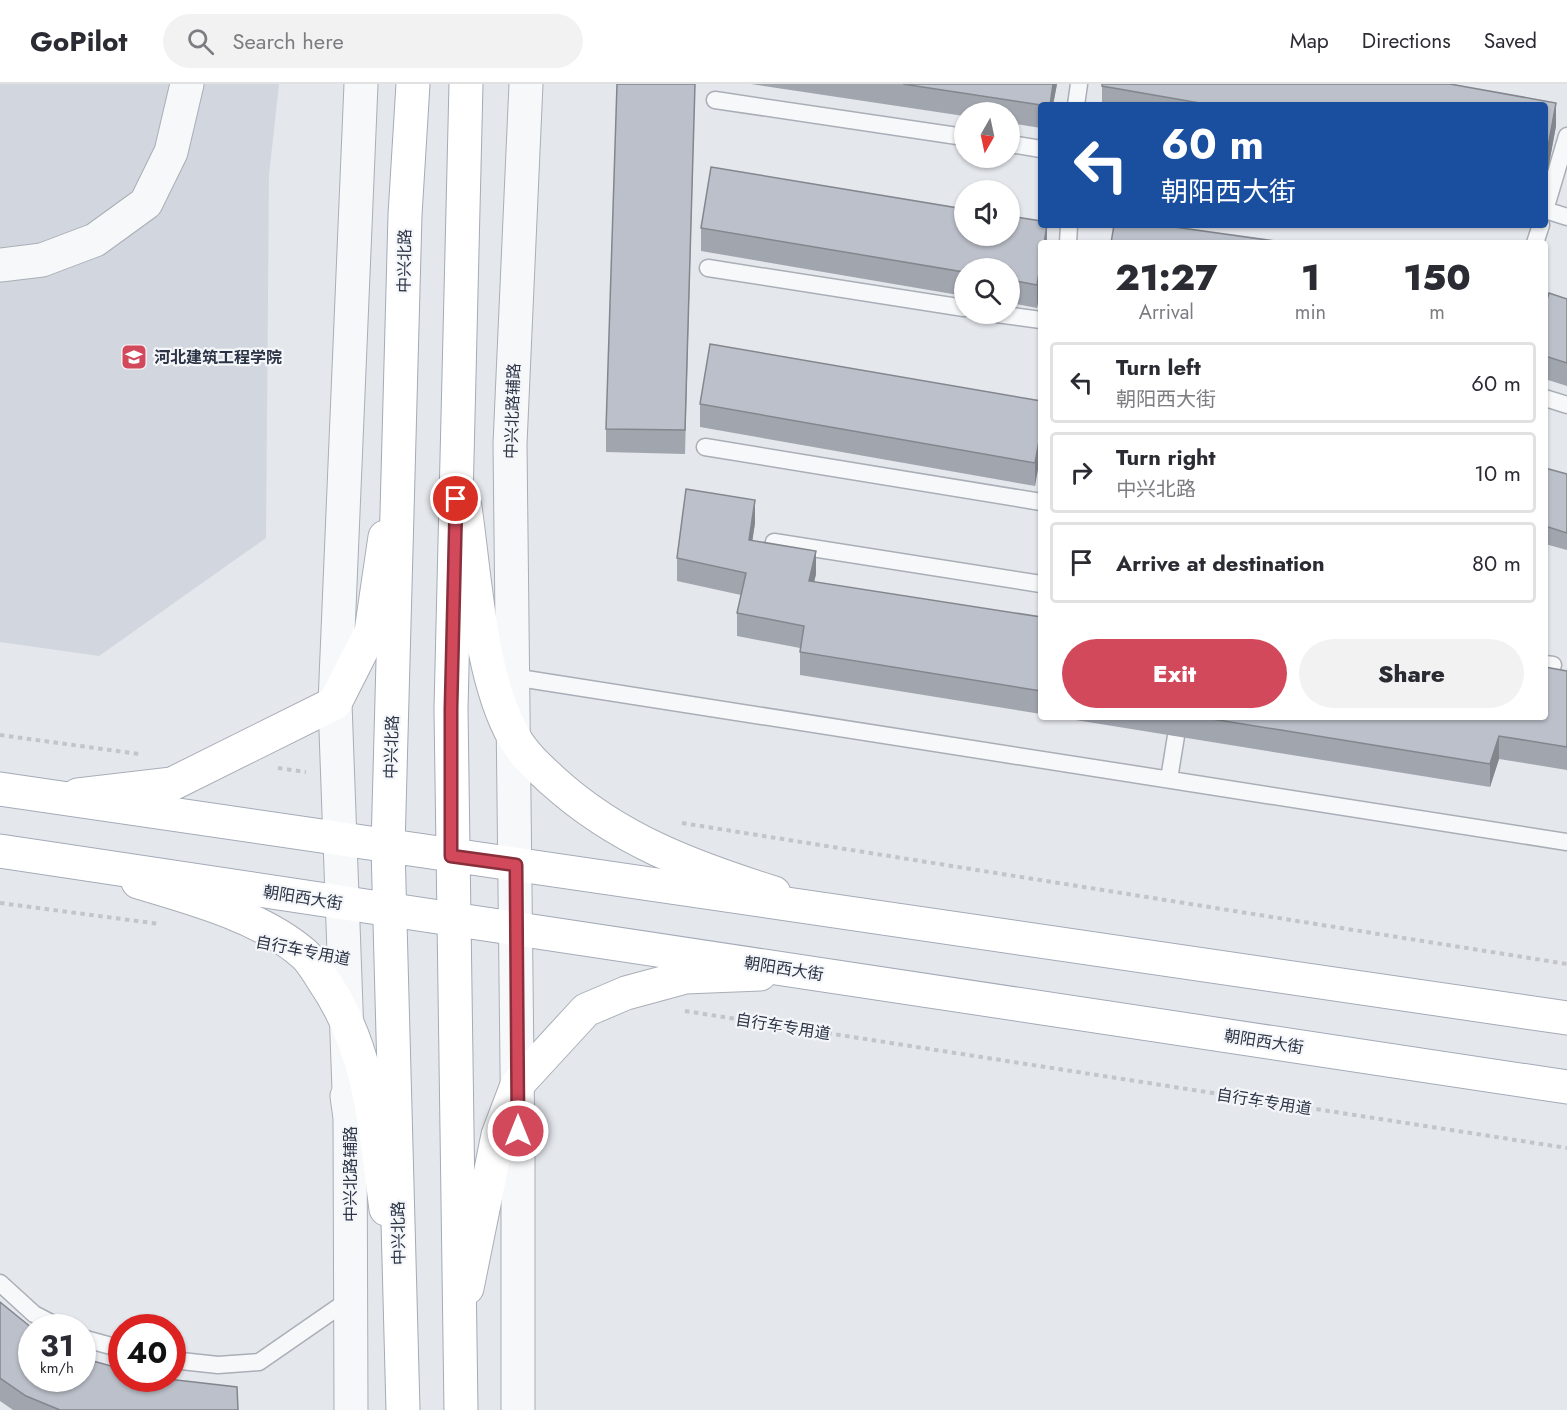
<!DOCTYPE html>
<html lang="en">
<head>
<meta charset="utf-8">
<style>
	:root { --surface:#fff; --page:#f2f2f3; --text:#2b2b33; --muted:#7c7c81; --line:#e1e1e2; --accent:#d1495b }
	body { margin:0; font-family:Jost,"Noto Sans SC",sans-serif; background:var(--page); color:var(--text); height:100vh; display:flex; flex-direction:column; font-size:22px; white-space:nowrap }
	* { box-sizing:border-box; margin:0 }
	p { font-size:20px; color:var(--muted) }
	.icon { flex:none; width:33px; height:33px; fill:none; stroke:currentColor; stroke-width:2; stroke-linecap:round; stroke-linejoin:round }
	.map { position:relative; flex:1; overflow:hidden }
	.drawer { position:absolute; left:1038px; top:156px; width:510px; height:480px; display:flex; flex-direction:column; background:var(--surface); border-radius:6px; box-shadow:0 2px 4px #0004 }
	.drawer>* { flex:none }
	.guide { position:absolute; left:1038px; top:18px; width:510px; height:126px; border-radius:6px; box-shadow:0 2px 4px #0004; background:#1a4fa0; color:#fff; overflow:hidden }
	.needle { width:39px; rotate:189deg }
	.fabs { position:absolute; left:954px; top:18px; display:grid; gap:12px }
	.fabs a { display:grid; place-items:center; width:66px; height:66px; border-radius:50%; background:var(--surface); box-shadow:0 2px 4px #0004; font-size:30px }
	.speed { position:absolute; left:18px; top:1230px; display:flex; gap:12px; font-size:30px; font-weight:700; text-align:center }
	.speed>* { display:grid; place-content:center; width:78px; height:78px; border-radius:50%; background:var(--surface); box-shadow:0 2px 4px #0004; line-height:1 }
	.speed small { font-size:15px; font-weight:400 }
	.speed .limit { border:9px solid #d22; background:#fff; color:#111 }
	.pin { position:absolute; display:grid; place-items:center; width:51px; height:51px; color:#fff; margin:-26px; border:3px solid #fff; border-radius:50%; box-shadow:0 2px 6px #0007 }
	.me { position:absolute; width:66px; margin:-33px; rotate:0deg; stroke-linejoin:round; filter:drop-shadow(0 0 4px #0008) }
	.turn { display:flex; align-items:center; gap:21px; height:126px; padding:0 24px; font-size:27px }
	.turn .icon { width:78px; height:78px; stroke-width:2.5 }
	.turn b { display:block; font-size:42px; line-height:51px }
	.eta { display:flex; justify-content:space-evenly; align-items:center; height:102px; text-align:center }
	.eta b { font-size:36px; font-weight:800; line-height:42px }
	.action { display:flex; gap:12px; margin-top:auto; padding:12px 24px }
	.action a { flex:1; height:69px; border-radius:36px; background:var(--accent); color:#fff; font-size:24px; font-weight:800; line-height:69px; text-align:center }
	.action a+a { background:var(--page); color:var(--text) }
	ul { padding:0; list-style:none }
	li { display:flex; align-items:center; gap:18px; height:81px; margin:0 12px 9px; padding:0 12px; border:3px solid var(--line); border-radius:6px }
	li div { flex:1 }
	li b { display:block; font-size:22px }
	li em { font-style:normal }
	header { display:flex; align-items:center; gap:36px; box-sizing:border-box; height:84px; padding:0 30px; background:var(--surface); border-bottom:2px solid var(--line) }
	header strong { font-size:28px }
	nav { display:flex; gap:33px; margin-inline-start:auto; font-size:21px }
	.search { width:420px; height:54px; background:var(--page); display:flex; align-items:center; gap:15px; box-sizing:border-box; padding:0 21px; border-radius:33px; color:var(--muted); font-size:22px }
	.map>svg:first-child { display:block }
	.built { fill:#d2d6de }
	.lines { fill:none; stroke-linecap:round; stroke-linejoin:round }
	.service-casing { stroke:#a9aeb7; stroke-width:19 }
	.minor-casing { stroke:#a9aeb7; stroke-width:35 }
	.tertiary-casing { stroke:#a9aeb7; stroke-width:35 }
	.secondary-casing { stroke:#a9aeb7; stroke-width:35 }
	.primary-casing { stroke:#a3abb8; stroke-width:35 }
	.path { stroke:#c2c5cb; stroke-width:4; stroke-dasharray:4.5 4.5; stroke-linecap:butt }
	.service { stroke:#f7f8fa; stroke-width:16 }
	.minor { stroke:#f7f8fa; stroke-width:33 }
	.tertiary { stroke:#f7f8fa; stroke-width:33 }
	.secondary { stroke:#fff; stroke-width:33 }
	.primary { stroke:#fff; stroke-width:33 }
	.wall { fill:#a1a5ae }
	.shaded-wall { fill:#83868d }
	.building { fill:#bbc0ca; stroke:#83868d; stroke-width:1.5 }
	.route-casing { stroke:#882f3b; stroke-width:15 }
	.route { stroke:#d1495b; stroke-width:10 }
	.labels { text-anchor:middle; stroke-width:4.5; stroke-linejoin:round; paint-order:stroke }
	.street-label { font-size:16px; fill:#2b3445; stroke:#f4f6f9 }
	.poi-label { font-size:16px; font-weight:bold; fill:#2b3445; stroke:#f4f6f9; text-anchor:start }
</style>
</head>
<body>
<header>
<strong>GoPilot</strong>
<div class="search"><svg class="icon" aria-label="search" viewBox="0 0 24 24"><circle cx="10" cy="10" r="6"/><path d="M15 15l6 6"/></svg>Search here</div>
<nav><a>Map</a><a>Directions</a><a>Saved</a></nav>
</header>
<div class="map">
<svg width="1567" height="1326" viewBox="0 0 1567 1326">
	<rect width="100%" height="100%" fill="#e4e7ec"/>
	<path class="built" d="M0,0H279L269,91L266,454L99,572L0,558Z"/>
	<g class="lines">
		<g class="service-casing">
			<path id="service" d="M715,16L964,53
				M1076,21L1079,0
				M1010,60L1041,65
				M1545,126L1567,52
				M1545,126L1567,133
				M1068,159L1069,141
				M1535,159L1541,141
				M708,184L964,224
				M997,230L1041,236
				M1545,314L1567,321
				M705,363L1041,418
				M774,458L1041,500
				M1545,580L1553,581
				M513,593L1567,758
				M1169,695L1176,652
				M0,1199L34,1230L61,1244
				M82,1254L122,1265
				M172,1276L218,1281L259,1278L350,1215"/>
		</g>
		<g class="minor-casing">
			<path id="minor" d="M0,181L42,176L95,156L146,119L171,68L187,0"/>
		</g>
		<g class="tertiary-casing">
			<path id="tertiary" d="M347,1012L350,1034L351,1326
				M350,1034L335,619L361,0
				M518,1071L510,360L526,0
				M518,1326V1071L521,1049"/>
		</g>
		<g class="secondary-casing">
			<path id="secondary" d="M465,423C475,491 480,594 514,653C523,670 540,685 553,697C618,756 692,783 774,809
				M78,711L172,700L335,619L371,548L385,453
				M138,798C192,814 262,833 304,870C312,877 317,887 323,896C371,965 375,1045 386,1125
				M467,1204L498,1051L517,1001L586,926L626,909L685,893L760,890"/>
		</g>
		<g class="primary-casing">
			<path id="primary" d="M0,705L1567,934
				M0,767L1567,1003
				M403,1326L388,763L405,131L413,0
				M461,1326L451,625L466,0"/>
		</g>
		<path class="path" d="M0,651L139,670
			M278,684L306,688
			M682,739L1567,880
			M0,819L160,840
			M685,927L1567,1064"/>
		<use href="#service" class="service"/>
		<use href="#minor" class="minor"/>
		<use href="#tertiary" class="tertiary"/>
		<use href="#secondary" class="secondary"/>
		<use href="#primary" class="primary"/>
	</g>
	<path class="wall" d="M695,0L685,370L606,368V345Z
		M751,0H1057L1053,21H1041V44L1010,39V28H964V32Z
		M1102,0H1450L1556,19V42L1545,102V21H1102Z
		M701,144L1047,159L1037,224L1010,219V184H964V212L701,167Z
		M1567,215V302L1545,295V222Z
		M1041,317L1035,402L700,343V320Z
		M1545,384L1567,390V466L1545,460Z
		M755,439L752,457L816,490L814,498L1041,533V630L800,591V564L737,552V529L741,511L677,497V474Z
		M1567,587V686L1499,675L1490,703L1057,633H1545Z
		M0,1218L32,1294L93,1277L238,1326H13L0,1317Z"/>
	<path class="shaded-wall" d="M1053,0H1057L1053,21H1050Z
		M1556,19V42L1545,102V79Z
		M1047,141V159H1044Z
		M1041,176V199L1037,224V201Z
		M1041,346V369L1035,402V379Z
		M755,416V439L749,479V456Z
		M816,467V490L809,520V497Z
		M1499,652V675L1490,703V680Z"/>
	<path class="building" d="M617,0H695L685,346L606,345Z
		M903,0H1053L1050,21H1041Z
		M1102,0H1450L1556,19L1545,79V21H1211L1102,2Z
		M711,83L964,125V152H1010V132L1041,137V141H1047L1044,159H1041V176L1037,201L1010,196V184H964V188L701,144Z
		M1114,141H1160L1289,159H1111Z
		M1549,209L1567,215V279L1545,272V222Z
		M710,260L1041,317V346L1035,379L700,320Z
		M1545,384L1567,390V449L1545,442Z
		M686,405L755,416L749,456L816,467L809,497L1041,533V607L800,568L804,542L737,529L746,489L677,474Z
		M1545,583L1567,587V663L1499,652L1490,680L1200,633H1545Z
		M0,1218L32,1244V1294H82V1272L93,1277L122,1285V1294H159L237,1303L238,1326H60L26,1312L0,1294Z"/>
	<g class="lines">
		<g class="route-casing">
			<path id="route" d="M456,415L451,624V772L516,781L518,1047"/>
		</g>
		<use href="#route" class="route"/>
	</g>
	<defs>
		<g id="university-square" transform="scale(1.35)"><rect x="-9" y="-9" width="18" height="18" rx="4" fill="#d1495b" stroke="#f4f6f9"/><path d="M0-5L7-2L0 1L-7-2ZM-4 1L0 2.5L4 1V4Q0 6-4 4Z" fill="#fff"/></g>
	</defs>
	<g fill-rule="evenodd">
		<use href="#university-square" x="134" y="273"/>
	</g>
	<g class="labels">
		<g class="street-label">
			<text transform="translate(404 177) rotate(-89)" y="6">中兴北路</text>
			<text transform="translate(512 327) rotate(-88)" y="6">中兴北路辅路</text>
			<text transform="translate(391 663) rotate(-88)" y="6">中兴北路</text>
			<text transform="translate(303 813) rotate(9)" y="6">朝阳西大街</text>
			<text transform="translate(303 866) rotate(11)" y="6">自行车专用道</text>
			<text transform="translate(784 884) rotate(9)" y="6">朝阳西大街</text>
			<text transform="translate(783 942) rotate(9)" y="6">自行车专用道</text>
			<text transform="translate(1264 957) rotate(9)" y="6">朝阳西大街</text>
			<text transform="translate(1264 1017) rotate(9)" y="6">自行车专用道</text>
			<text transform="translate(350 1090) rotate(-90)" y="6">中兴北路辅路</text>
			<text transform="translate(398 1149) rotate(-91)" y="6">中兴北路</text>
		</g>
		<g class="poi-label">
			<text x="154" y="279">河北建筑工程学院</text>
		</g>
	</g>
</svg>
<div class="fabs">
<a><svg class="needle" viewBox="-14 -14 28 28"><path d="M0-13l5 13h-10z" fill="#e53935"/><path d="M0 13l5-13h-10z" fill="#7c7c81"/></svg></a>
<a><svg class="icon" aria-label="sound" viewBox="0 0 24 24"><path d="M4 9h4l5-4v14l-5-4H4zM17 9q2 3 0 6"/></svg></a>
<a><svg class="icon" aria-label="search" viewBox="0 0 24 24"><circle cx="10" cy="10" r="6"/><path d="M15 15l6 6"/></svg></a>
</div>
<div class="speed"><div>31<small>km/h</small></div><div class="limit">40</div></div>
<div class="pin" style="left:456px;top:415px;background:#d93025"><svg class="icon" aria-label="arrive" viewBox="0 0 24 24"><path d="M6 21V4h12l-3 4 3 4H6"/></svg></div>
<svg class="me" style="left:518px;top:1047px" viewBox="-20 -20 40 40"><circle r="17" fill="#d1495b" stroke="#fff" stroke-width="3"/><path d="M0-11L8 9 0 5-8 9z" fill="#fff"/></svg>
<div class="guide">
<div class="turn"><svg class="icon" aria-label="left" viewBox="0 0 24 24"><path d="M17 20v-9H6M10 6l-5 5 5 5"/></svg><div><b>60 m</b>朝阳西大街</div></div>
</div>
<section class="drawer">
<div class="eta">
<div><b>21:27</b><p>Arrival</p></div>
<div><b>1</b><p>min</p></div>
<div><b>150</b><p>m</p></div>
</div>
<ul>
<li><svg class="icon" aria-label="left" viewBox="0 0 24 24"><path d="M17 20v-9H6M10 6l-5 5 5 5"/></svg><div><b>Turn left</b><p>朝阳西大街</p></div><em>60 m</em></li>
<li><svg class="icon" aria-label="right" viewBox="0 0 24 24"><path d="M7 20v-9h11M14 6l5 5-5 5"/></svg><div><b>Turn right</b><p>中兴北路</p></div><em>10 m</em></li>
<li><svg class="icon" aria-label="arrive" viewBox="0 0 24 24"><path d="M6 21V4h12l-3 4 3 4H6"/></svg><div><b>Arrive at destination</b></div><em>80 m</em></li>
</ul>
<div class="action"><a>Exit</a><a>Share</a></div>
</section>
</div>
</body>
</html>
